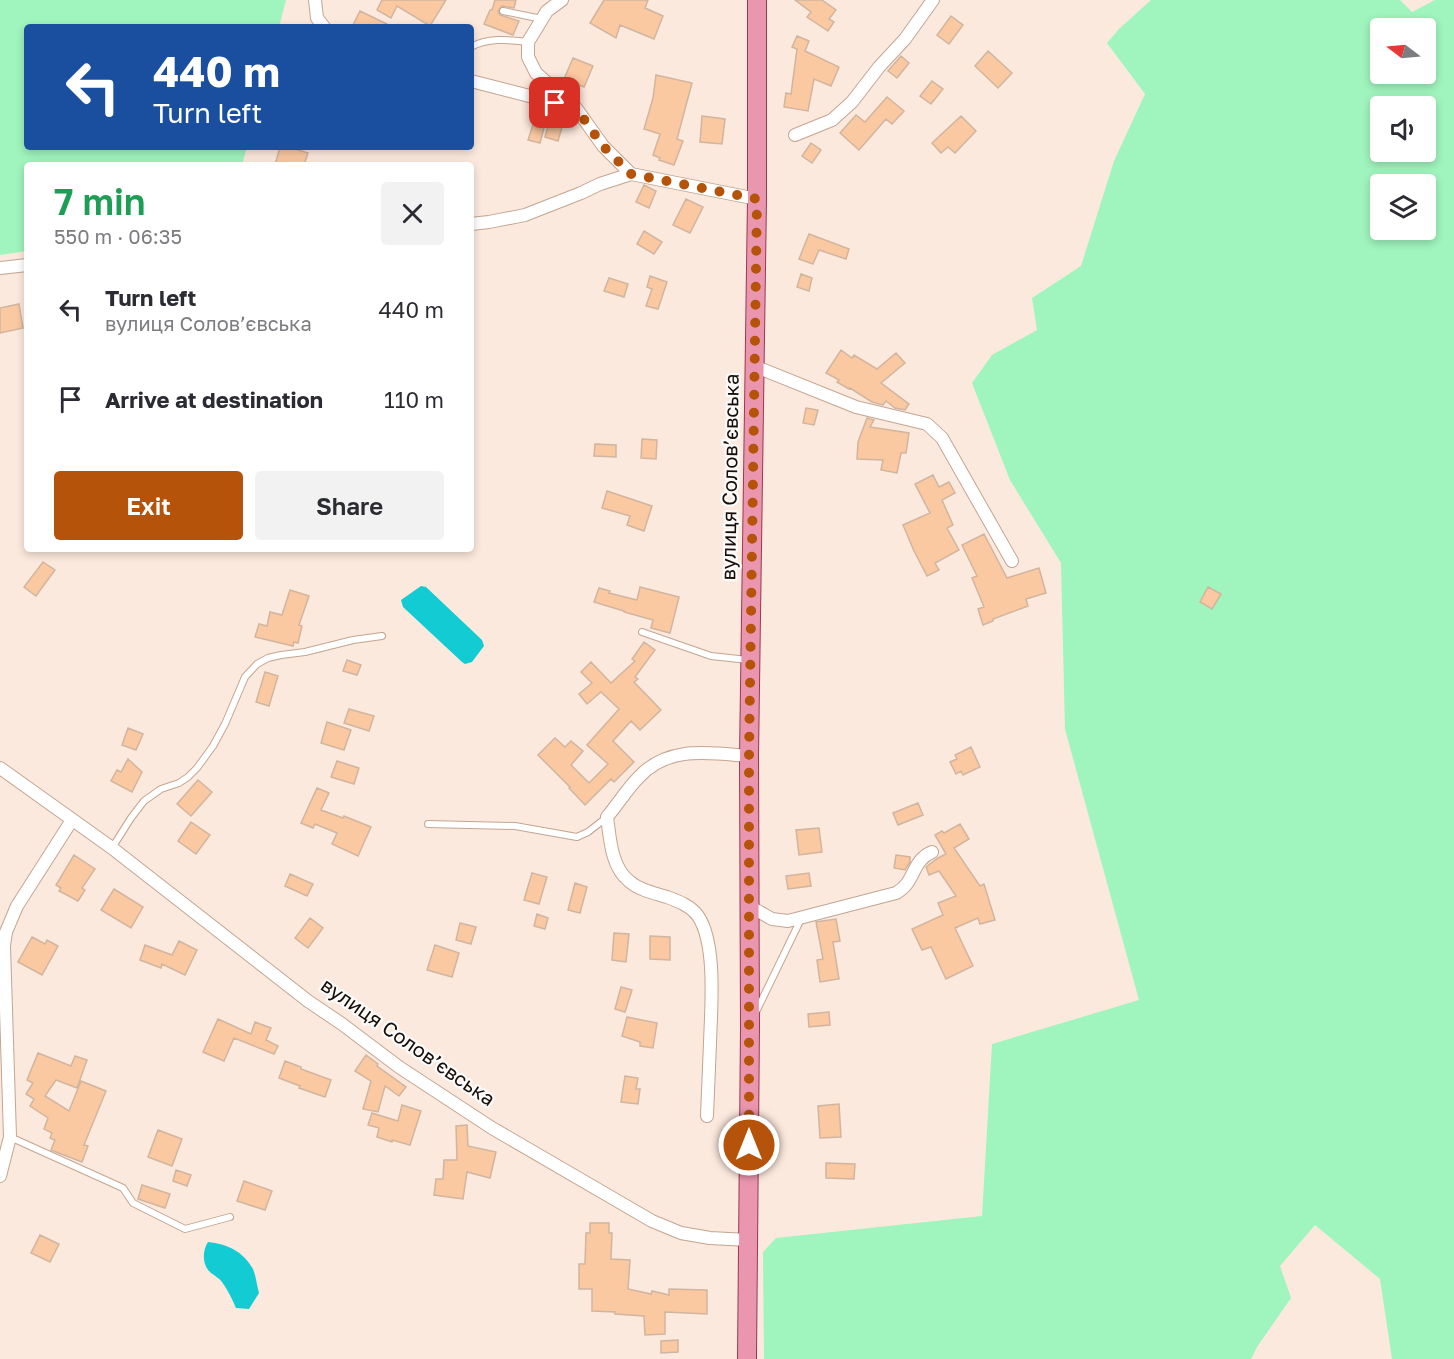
<!DOCTYPE html>
<html lang="en">
<head>
<meta charset="utf-8">
<style>
	:root { --surface:#fff; --page:#f2f2f3; --text:#2b2b33; --muted:#7c7c81; --accent:#b45309 }
	body { margin:0; font-family:"Golos Text",sans-serif; background:var(--page); color:var(--text); height:100vh; display:flex; flex-direction:column; font-size:22px; white-space:nowrap }
	* { box-sizing:border-box; margin:0 }
	p { font-size:20px; color:var(--muted) }
	.icon { flex:none; width:33px; height:33px; fill:none; stroke:currentColor; stroke-width:2; stroke-linecap:round; stroke-linejoin:round }
	.map { position:relative; flex:1; overflow:hidden }
	.sheet { position:absolute; left:24px; top:162px; width:450px; height:390px; display:flex; flex-direction:column; background:var(--surface); border-radius:6px; box-shadow:0 3px 9px #0003 }
	.sheet>* { flex:none }
	.banner { position:absolute; left:24px; top:24px; width:450px; height:126px; border-radius:6px; box-shadow:0 3px 9px #0003; background:#1a4fa0; color:#fff; overflow:hidden }
	.needle { width:39px; rotate:286deg }
	.buttons { position:absolute; left:1370px; top:18px; display:grid; gap:12px }
	.buttons a { display:grid; place-items:center; width:66px; height:66px; border-radius:6px; background:var(--surface); box-shadow:0 3px 9px #0003; font-size:30px }
	.pin { position:absolute; display:grid; place-items:center; width:51px; height:51px; color:#fff; margin:-26px; border-radius:12px; box-shadow:0 3px 9px #0006 }
	.me { position:absolute; width:66px; margin:-33px; rotate:0deg; stroke-linejoin:round; filter:drop-shadow(0 0 4px #0008) }
	.turn { display:flex; align-items:center; gap:21px; height:126px; padding:0 30px; font-size:27px }
	.turn .icon { width:78px; height:78px; stroke-width:2.5 }
	.turn b { display:block; font-size:42px; line-height:51px }
	.round { display:grid; place-items:center; flex:none; width:63px; height:63px; border-radius:6px; background:var(--page) }
	.head { display:flex; align-items:center; justify-content:space-between; height:102px; padding:0 30px }
	h1 { font-size:36px; font-weight:600; line-height:45px; color:#1e9e55 }
	.cta { display:flex; gap:12px; margin-top:auto; padding:12px 30px }
	.cta a { flex:1; height:69px; border-radius:6px; background:var(--accent); color:#fff; font-size:24px; font-weight:600; line-height:69px; text-align:center }
	.cta a+a { background:var(--page); color:var(--text) }
	ul { padding:0; list-style:none }
	li { display:flex; align-items:center; gap:18px; height:90px; padding:0 30px }
	li div { flex:1 }
	li b { display:block; font-size:22px }
	li em { font-style:normal }
	.map>svg:first-child { display:block }
	.green { fill:#a0f4bd; fill-rule:evenodd }
	.water { fill:#13cbd3 }
	.building { fill:#fac8a1; stroke:#d1b59f; stroke-width:1.5 }
	.lines { fill:none; stroke-linecap:round; stroke-linejoin:round }
	.lane-casing { stroke:#c3a591; stroke-width:8 }
	.street-casing { stroke:#c3a591; stroke-width:14 }
	.primary-casing { stroke:#983951; stroke-width:20 }
	.lane { stroke:#fff; stroke-width:6 }
	.street { stroke:#fff; stroke-width:12 }
	.primary { stroke:#eb96af; stroke-width:18 }
	.route { stroke:#b45309; stroke-width:10; stroke-dasharray:0 18 }
	.labels { text-anchor:middle; stroke-width:4.5; stroke-linejoin:round; paint-order:stroke }
	.street-label { font-size:20px; fill:#170d06; stroke:#fbfbfb }
</style>
</head>
<body>
<div class="map">
<svg width="1454" height="1359" viewBox="0 0 1454 1359">
	<rect width="100%" height="100%" fill="#fce9dd"/>
	<path class="green" d="M0,0H286L279,27H27V147H247L242,165H27V251L0,255Z
		M1151,0H1400L1412,12L1435,0H1454V1359H1392L1380,1279L1315,1225L1280,1266L1291,1298L1257,1347L1251,1359H764L763,1252L776,1238L982,1216L992,1044L1139,1000L1065,729L1061,563L1010,480L972,383L992,355L1037,330L1032,298L1081,266L1114,161L1145,94L1107,43L1119,29ZM1380,28H1425V74H1380ZM1380,106H1425V152H1380ZM1380,184H1425V230H1380Z"/>
	<path class="water" d="M421,586L426,587L482,640L484,646L472,662L465,664L462,662L403,607L401,600Z
		M208,1242C227,1244 243,1251 253,1269C256,1276 257,1286 259,1293L249,1309L236,1308C232,1299 228,1290 222,1282C219,1278 215,1276 211,1273C202,1265 202,1251 208,1242Z"/>
	<path class="building" d="M382,0H446L430,26L397,6L391,18L377,10Z
		M495,0H516L514,8L502,6L498,11L500,15L519,21L513,35L484,24L490,10H492Z
		M604,0H648L645,8L663,16L654,39L620,25L616,38L590,23Z
		M795,0H822L836,10L829,19L834,22L828,31L807,17L811,12Z
		M360,11L393,27H352Z
		M951,16L963,25L949,44L937,35Z
		M797,36L809,41L805,51L839,67L831,86L814,79L808,111L784,107L786,93L791,94L797,49L792,47Z
		M988,51L1012,73L998,88L975,66Z
		M901,56L909,63L897,78L888,71Z
		M573,58L593,66L584,87L564,79Z
		M656,75L692,83L677,139L683,141L674,165L659,160L660,158L653,155L660,134L644,129L653,98Z
		M932,81L943,89L931,104L920,96Z
		M887,97L904,111L892,124L886,119L859,150L840,133L856,115L865,122Z
		M702,116L725,119L722,144L700,142Z
		M961,116L976,131L955,153L948,147L941,153L932,143Z
		M549,123L562,127L558,141L545,137Z
		M533,125L544,128L540,143L528,140Z
		M811,143L821,150L812,163L802,156Z
		M280,147H289L308,153L304,165H275Z
		M644,185L656,191L649,208L636,202Z
		M686,199L703,207L690,233L673,225Z
		M644,231L662,242L654,254L637,244Z
		M809,234L849,249L846,259L819,250L813,264L799,259Z
		M801,274L812,278L809,291L797,287Z
		M650,276L667,282L658,309L646,306L652,289L647,287Z
		M609,278L628,284L624,297L604,291Z
		M19,304L23,328L0,333V308Z
		M841,350L852,358L854,355L877,369L896,353L905,363L881,383L909,404L905,410L895,408L886,401L883,405L872,402L850,388L849,389L837,382L839,380L826,373Z
		M806,408L818,410L814,425L803,423Z
		M867,418L874,420L870,427L909,433L906,453H901L897,473L881,470L883,460L857,459L858,442Z
		M642,439L657,440L656,459L641,458Z
		M595,444L616,445V457L594,456Z
		M933,475L939,487L949,482L955,493L942,500L953,525L947,528L959,550L935,563L939,570L927,576L914,551L903,525L930,513L915,484Z
		M607,491L652,506L644,531L627,525L630,516L602,508Z
		M984,534L1007,578L1039,568L1046,593L1026,599L1028,606L993,619V621L983,625L978,609L984,607L972,578L977,576L962,545Z
		M43,562L55,570L36,596L24,587Z
		M640,587L679,597L670,633L651,628L653,620L624,612V611L594,602L599,588L610,591L609,593L637,600Z
		M1208,587L1221,594L1212,609L1200,602Z
		M290,590L309,596L299,625L302,626L298,643L294,642L293,646L255,637L259,624L267,626L270,612L282,615Z
		M644,642L655,650L635,677L638,679L634,682L661,710L640,730L631,721L613,741L634,762L614,782L611,779L585,805L569,788L570,787L538,755L555,738L565,747L571,741L583,751L571,765L589,783L608,764L587,745L619,709L601,692L587,704L579,694L592,683L581,672L591,662L611,683L635,661L632,659Z
		M347,660L361,665L357,675L343,671Z
		M265,672L278,676L269,706L256,702Z
		M349,709L374,716L369,731L344,723Z
		M327,722L351,730L344,750L321,743Z
		M128,728L143,734L136,750L122,745Z
		M971,747L980,767L963,775L961,771L956,774L950,762L957,759L955,755Z
		M128,759L142,772L132,792L111,781L117,770L121,772Z
		M337,761L359,768L354,784L331,777Z
		M198,780L212,792L191,816L177,804Z
		M317,788L329,793L321,810L343,818L344,816L371,827L358,856L332,844L337,833L315,824L313,828L301,823Z
		M918,803L923,815L898,825L893,813Z
		M191,822L210,835L196,854L178,841Z
		M960,824L969,839L954,848L980,886L984,884L995,920L980,924L978,918L955,928L973,966L946,979L931,947L922,950L912,929L943,915L938,903L956,896L939,871L929,875L926,867L938,858L946,854L935,835L942,831L944,833Z
		M819,828L822,852L799,855L796,830Z
		M74,855L95,869L82,888L85,890L78,901L59,891L61,888L56,885Z
		M896,855L910,857V862L905,870L894,868Z
		M532,873L547,877L539,904L524,900Z
		M809,873L811,886L788,889L786,876Z
		M290,874L313,884L307,896L285,886Z
		M575,883L587,887L580,913L568,910Z
		M114,889L143,907L131,928L101,910Z
		M537,914L548,918L545,929L534,926Z
		M310,918L323,928L308,948L295,938Z
		M836,919L840,941L833,942L839,979L820,982L817,960L823,959L816,922Z
		M460,923L476,927L471,944L456,940Z
		M614,933L629,934L626,962L612,960Z
		M650,936L670,937V960L650,959Z
		M32,937L45,944L47,940L58,946L42,975L18,962Z
		M179,941L197,950L185,975L162,964L161,968L140,960L145,945L172,955Z
		M435,945L459,953L452,977L427,970Z
		M621,987L632,990L625,1012L615,1009Z
		M829,1012L830,1025L809,1027L808,1014Z
		M627,1017L657,1023L653,1048L640,1046V1042L622,1036Z
		M218,1019L251,1034L255,1022L271,1028L266,1040L278,1046L274,1054L234,1038L224,1061L203,1052Z
		M38,1053L71,1066L75,1056L87,1060L77,1088L56,1080L45,1096L69,1111L81,1081L106,1091L84,1145L88,1146L82,1162L51,1150L55,1140L50,1138L52,1133L44,1129L48,1118L30,1106L34,1099L26,1094L33,1083L27,1080Z
		M366,1055L378,1064L377,1066L406,1087L399,1096L385,1086L378,1112L363,1109L371,1081L355,1071Z
		M285,1061L301,1067V1069L331,1080L325,1097L299,1088L300,1086L279,1078Z
		M625,1076L638,1078L636,1089H640L638,1104L621,1102Z
		M839,1104L841,1137L820,1138L818,1106Z
		M402,1105L421,1111L410,1145L392,1140V1142L377,1137L379,1128L368,1125L372,1113L398,1121Z
		M467,1125L468,1146L496,1152L490,1178L467,1172L463,1199L434,1195L436,1179H443L444,1160H457L456,1126Z
		M158,1130L182,1139L172,1166L148,1157Z
		M826,1163L855,1164L854,1179L826,1178Z
		M176,1170L191,1175L187,1186L173,1181Z
		M244,1181L272,1191L265,1210L237,1201Z
		M142,1185L170,1194L165,1208L138,1199Z
		M590,1223H609V1233H612L611,1259L630,1260L628,1289L651,1294L652,1291L669,1295V1289L707,1290V1314L665,1312V1334L645,1335L644,1316L615,1314V1312L592,1311V1289H579V1264H585L586,1233H590Z
		M40,1235L59,1244L50,1262L31,1253Z
		M678,1340V1352L661,1353V1341Z"/>
	<g class="lines">
		<g class="lane-casing">
			<path id="lane" d="M503,11L542,19
				M471,47C489,37 509,40 528,42
				M642,632L711,656L748,660
				M428,824L515,826L577,837L588,832L606,818
				M112,848L131,818L144,801L161,789L179,783L188,777L197,768L213,746L225,724L245,677L257,664L268,658L281,655L305,652L353,640L382,636
				M756,1012L801,919
				M10,1137L123,1188L133,1203L185,1229L230,1217"/>
		</g>
		<g class="street-casing">
			<path id="street" d="M315,0L317,18L324,27
				M562,0L547,11L528,42V57L536,73L572,105
				M471,81L576,108L603,146L631,174
				M795,135L832,120L852,102L879,67L905,39L933,0
				M471,224L489,222L525,215L581,193L600,184L631,174L757,199
				M0,268L27,265
				M754,366L856,407L927,424L942,438L1012,561
				M0,768L112,848L308,1001L342,1024L399,1067L492,1128L652,1221L681,1233L710,1238L748,1240
				M749,906L772,919L788,921L896,893C916,882 911,861 932,852
				M707,1116C708,1092 709,1067 710,1043C711,1009 717,944 698,916C691,906 678,901 667,897C654,893 639,890 629,881C611,867 610,838 607,817C618,804 627,789 639,777C668,745 710,753 749,756
				M0,1176L10,1137L4,946L6,932L17,906L72,820"/>
		</g>
		<g class="primary-casing">
			<path id="primary" d="M747,1359L750,1026L749,756L757,199V0"/>
		</g>
		<use href="#lane" class="lane"/>
		<use href="#street" class="street"/>
		<use href="#primary" class="primary"/>
	</g>
	<g class="lines">
		<path class="route" d="M555,103L576,108L603,146L631,174L757,199L749,756V1145"/>
	</g>
	<g class="labels">
		<g class="street-label">
			<text transform="translate(730 477) rotate(-89)" y="7">вулиця Соловʼєвська</text>
			<text transform="translate(408 1042) rotate(35)" y="7">вулиця Соловʼєвська</text>
		</g>
	</g>
</svg>
<div class="buttons">
<a><svg class="needle" viewBox="-14 -14 28 28"><path d="M0-13l5 13h-10z" fill="#e53935"/><path d="M0 13l5-13h-10z" fill="#7c7c81"/></svg></a>
<a><svg class="icon" aria-label="sound" viewBox="0 0 24 24"><path d="M4 9h4l5-4v14l-5-4H4zM17 9q2 3 0 6"/></svg></a>
<a><svg class="icon" aria-label="layers" viewBox="0 0 24 24"><path d="M12 4l9 5-9 5-9-5zM3 14l9 5 9-5"/></svg></a>
</div>
<div class="pin" style="left:555px;top:103px;background:#d93025"><svg class="icon" aria-label="arrive" viewBox="0 0 24 24"><path d="M6 21V4h12l-3 4 3 4H6"/></svg></div>
<svg class="me" style="left:749px;top:1145px" viewBox="-20 -20 40 40"><circle r="17" fill="#b45309" stroke="#fff" stroke-width="3"/><path d="M0-11L8 9 0 5-8 9z" fill="#fff"/></svg>
<div class="banner">
<div class="turn"><svg class="icon" aria-label="left" viewBox="0 0 24 24"><path d="M17 20v-9H6M10 6l-5 5 5 5"/></svg><div><b>440 m</b>Turn left</div></div>
</div>
<section class="sheet">
<div class="head"><div><h1>7 min</h1><p>550 m · 06:35</p></div><a class="round"><svg class="icon" aria-label="close" viewBox="0 0 24 24"><path d="M6 6l12 12M18 6L6 18"/></svg></a></div>
<ul>
<li><svg class="icon" aria-label="left" viewBox="0 0 24 24"><path d="M17 20v-9H6M10 6l-5 5 5 5"/></svg><div><b>Turn left</b><p>вулиця Соловʼєвська</p></div><em>440 m</em></li>
<li><svg class="icon" aria-label="arrive" viewBox="0 0 24 24"><path d="M6 21V4h12l-3 4 3 4H6"/></svg><div><b>Arrive at destination</b></div><em>110 m</em></li>
</ul>
<div class="cta"><a>Exit</a><a>Share</a></div>
</section>
</div>
</body>
</html>
